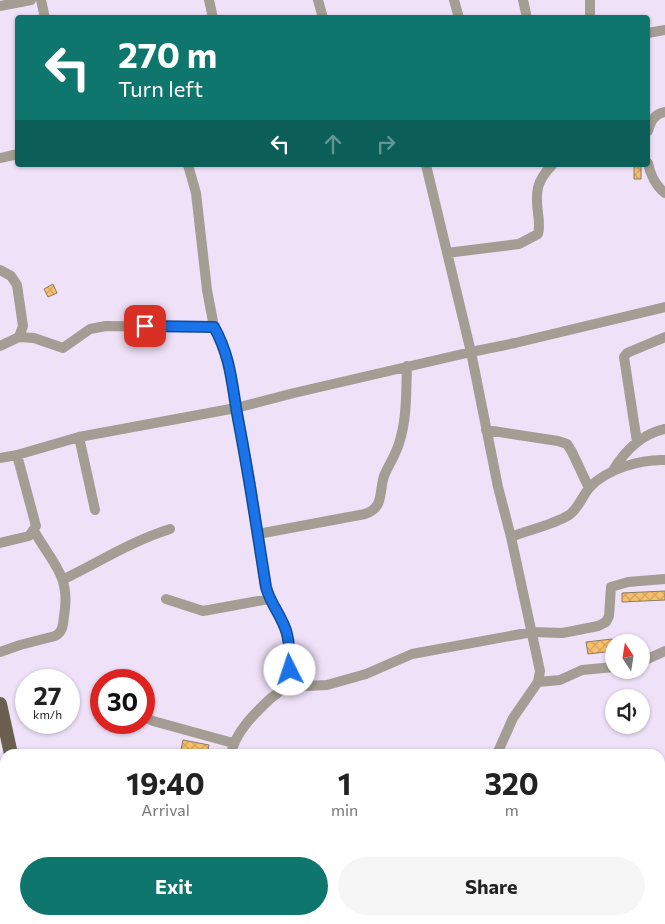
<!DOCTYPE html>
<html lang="en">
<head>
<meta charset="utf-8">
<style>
	:root { --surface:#fff; --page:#f6f6f6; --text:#222; --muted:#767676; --accent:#0f766e }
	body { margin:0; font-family:Commissioner,sans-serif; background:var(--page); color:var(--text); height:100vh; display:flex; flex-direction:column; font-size:19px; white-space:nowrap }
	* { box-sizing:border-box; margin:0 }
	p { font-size:16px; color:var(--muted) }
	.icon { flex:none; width:28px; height:28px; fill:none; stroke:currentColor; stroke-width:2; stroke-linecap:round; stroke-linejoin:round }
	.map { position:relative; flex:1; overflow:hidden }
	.side { position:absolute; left:0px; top:749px; width:665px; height:176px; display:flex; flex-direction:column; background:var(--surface); border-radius:15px 15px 0 0; box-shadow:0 1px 4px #0004 }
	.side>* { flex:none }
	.top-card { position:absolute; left:15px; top:15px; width:635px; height:152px; border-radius:5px; box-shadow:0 1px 4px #0004; background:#0f766e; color:#fff; overflow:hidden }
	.needle { width:32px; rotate:348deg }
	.controls { position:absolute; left:605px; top:634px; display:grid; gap:10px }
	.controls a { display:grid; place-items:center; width:45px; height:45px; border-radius:50%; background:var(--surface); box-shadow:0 1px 4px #0004; font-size:25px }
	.speed { position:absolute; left:15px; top:669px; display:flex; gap:10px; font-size:25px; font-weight:700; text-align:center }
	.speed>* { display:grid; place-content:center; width:65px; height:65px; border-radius:50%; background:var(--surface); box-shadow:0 1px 4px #0004; line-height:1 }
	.speed small { font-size:12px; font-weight:400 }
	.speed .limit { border:8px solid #d22; background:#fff; color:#111 }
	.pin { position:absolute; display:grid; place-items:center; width:42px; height:42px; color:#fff; margin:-21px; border-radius:10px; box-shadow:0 2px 8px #0006 }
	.me { position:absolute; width:55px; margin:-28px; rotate:356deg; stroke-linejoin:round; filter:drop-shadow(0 0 4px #0008) }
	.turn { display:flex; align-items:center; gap:18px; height:105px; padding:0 20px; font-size:22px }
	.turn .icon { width:65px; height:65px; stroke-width:2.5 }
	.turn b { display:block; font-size:35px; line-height:42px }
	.lanes { display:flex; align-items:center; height:48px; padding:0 20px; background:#0003; justify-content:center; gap:25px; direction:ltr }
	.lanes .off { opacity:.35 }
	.eta { display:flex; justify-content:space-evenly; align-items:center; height:85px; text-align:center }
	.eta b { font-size:30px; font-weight:700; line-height:35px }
	.action { display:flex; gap:10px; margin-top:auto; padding:10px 20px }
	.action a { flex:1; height:58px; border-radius:30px; background:var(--accent); color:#fff; font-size:20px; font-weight:700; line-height:58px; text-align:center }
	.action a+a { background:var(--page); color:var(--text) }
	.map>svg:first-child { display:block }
	.building { fill:url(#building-cross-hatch); stroke:#8a7b67 }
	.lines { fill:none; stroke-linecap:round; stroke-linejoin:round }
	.minor { stroke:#a39d93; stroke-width:10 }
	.primary { stroke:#6b604f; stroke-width:14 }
	.route-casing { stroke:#114b97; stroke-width:12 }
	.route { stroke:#1a73e8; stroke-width:9 }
</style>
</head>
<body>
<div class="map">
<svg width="665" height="924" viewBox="0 0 665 924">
	<defs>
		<pattern id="building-cross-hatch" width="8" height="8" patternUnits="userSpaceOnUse" patternTransform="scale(1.25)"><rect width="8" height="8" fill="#f8c06c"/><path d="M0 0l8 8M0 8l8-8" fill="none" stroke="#d4a45d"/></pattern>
	</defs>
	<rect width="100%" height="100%" fill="#efe1f8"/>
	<path class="building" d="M634,165H641V179H634Z
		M53,284L57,293L48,297L44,289Z
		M665,591V600L622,602V593Z
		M612,639L614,651L588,654L586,642Z
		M183,740L209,745L207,754H180Z"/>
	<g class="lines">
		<path class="minor" d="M41,0L45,18
			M209,0L213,18
			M318,0L323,18
			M454,0L459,18
			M523,0L527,18
			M590,0V18
			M0,6L31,0
			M648,33L665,30
			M648,131C651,121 654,114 665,112
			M0,158L18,154
			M648,163C650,174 656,186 665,193
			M188,165L196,193L207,290L214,327L222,343L229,364L251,485L265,587C271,604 284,618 287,636C290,649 293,669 287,682C284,689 277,694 271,698C255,713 235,732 231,754
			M426,165L471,352L498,487L511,537L540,671L538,682L513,718L497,754
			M447,253L519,244L538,234C540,227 539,221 538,213C535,191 537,181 552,165
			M0,270L11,276L17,285L23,326L19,337L0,346
			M19,337L34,338L63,348L90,329L106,326L214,327
			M486,430L558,441L567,444L572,452L589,488
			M79,437L95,510
			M637,442L624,357L627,353L665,337
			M0,458L17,455L79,437L236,408L294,393L471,352L515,343L665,307
			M612,472C624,452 641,434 665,429
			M258,534L365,514C384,508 379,492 384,476C389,464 397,453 400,440C407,417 406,391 407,366
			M511,537C528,530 553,525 569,515C579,508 582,496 590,487C607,469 641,459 665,460
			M0,543L29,536L36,526L17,455
			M64,579C99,562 132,541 170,529
			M166,599L203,611L269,599
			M0,652L20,645L55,636C63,632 63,625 64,616C71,576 53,564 34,531
			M641,662L665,651
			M287,682L307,686L327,685L366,674L412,654L532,632L562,633L573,631L598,626L606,622L609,616L611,587L628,582L665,579
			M538,682L560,680L582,670L614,667
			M144,717L153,721L233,743
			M494,920V924
			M387,924L392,920"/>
		<path class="primary" d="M0,704L11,754
			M0,771L5,794
			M0,800L5,806
			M33,920L34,924
			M50,920L51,924"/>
	</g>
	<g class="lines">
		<g class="route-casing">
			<path id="route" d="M145,326L214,327C231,357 232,386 238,419C249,475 257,531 266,587C270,604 283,617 287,634C290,645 290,658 290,670"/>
		</g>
		<use href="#route" class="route"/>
	</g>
</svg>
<div class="controls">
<a><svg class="needle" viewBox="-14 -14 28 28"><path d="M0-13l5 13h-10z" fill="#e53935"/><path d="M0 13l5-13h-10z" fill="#767676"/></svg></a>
<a><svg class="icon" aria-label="sound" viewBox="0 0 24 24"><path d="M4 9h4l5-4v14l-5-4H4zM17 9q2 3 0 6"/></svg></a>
</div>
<div class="speed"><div>27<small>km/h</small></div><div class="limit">30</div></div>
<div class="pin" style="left:145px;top:326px;background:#d93025"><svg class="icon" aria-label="arrive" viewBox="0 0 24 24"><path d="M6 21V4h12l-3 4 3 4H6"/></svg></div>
<svg class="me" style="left:290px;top:670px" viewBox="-20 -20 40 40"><circle r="19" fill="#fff"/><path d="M0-13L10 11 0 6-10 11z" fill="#1a73e8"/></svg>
<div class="top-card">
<div class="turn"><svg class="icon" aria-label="left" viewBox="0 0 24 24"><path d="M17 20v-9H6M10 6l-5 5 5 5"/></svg><div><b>270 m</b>Turn left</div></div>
<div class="lanes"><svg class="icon" aria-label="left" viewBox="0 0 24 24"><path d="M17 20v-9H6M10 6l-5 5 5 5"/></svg><svg class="icon off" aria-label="ahead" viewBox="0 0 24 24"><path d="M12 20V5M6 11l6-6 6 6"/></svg><svg class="icon off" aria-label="right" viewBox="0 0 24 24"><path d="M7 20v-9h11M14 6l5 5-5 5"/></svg></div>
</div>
<section class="side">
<div class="eta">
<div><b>19:40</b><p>Arrival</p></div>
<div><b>1</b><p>min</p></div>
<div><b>320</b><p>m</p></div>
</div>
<div class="action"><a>Exit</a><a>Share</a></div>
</section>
</div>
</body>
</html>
